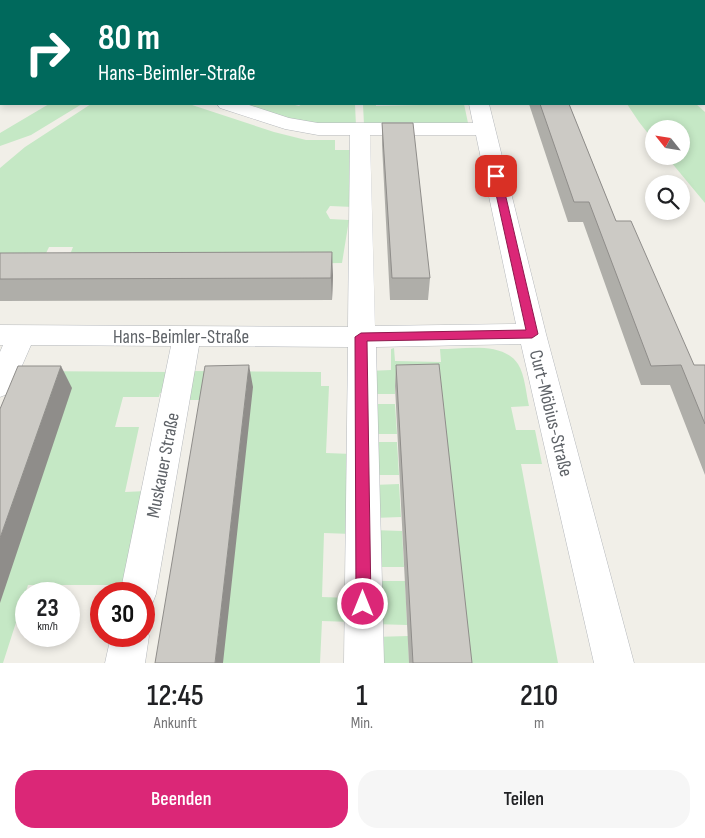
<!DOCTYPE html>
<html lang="de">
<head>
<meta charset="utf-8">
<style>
	:root { --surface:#fff; --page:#f6f6f6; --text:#202124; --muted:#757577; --accent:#db2777 }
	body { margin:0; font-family:"Sofia Sans Condensed",sans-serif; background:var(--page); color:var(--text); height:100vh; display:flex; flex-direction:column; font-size:19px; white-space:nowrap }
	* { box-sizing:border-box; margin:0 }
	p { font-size:16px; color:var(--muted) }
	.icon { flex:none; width:28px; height:28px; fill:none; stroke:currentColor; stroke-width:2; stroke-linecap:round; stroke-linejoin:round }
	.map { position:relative; height:663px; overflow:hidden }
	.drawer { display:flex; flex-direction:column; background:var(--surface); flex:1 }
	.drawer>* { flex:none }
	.top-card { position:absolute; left:0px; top:0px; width:705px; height:105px; box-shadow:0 2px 8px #0003; background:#00695c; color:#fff; overflow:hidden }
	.needle { width:32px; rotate:300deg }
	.fabs { position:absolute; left:645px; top:120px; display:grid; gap:10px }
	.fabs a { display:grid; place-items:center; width:45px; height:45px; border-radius:50%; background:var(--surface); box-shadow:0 2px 8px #0003; font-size:25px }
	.speed { position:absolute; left:15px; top:582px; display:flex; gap:10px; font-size:25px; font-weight:700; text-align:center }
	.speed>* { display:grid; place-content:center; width:65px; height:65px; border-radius:50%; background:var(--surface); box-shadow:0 2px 8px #0003; line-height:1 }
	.speed small { font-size:12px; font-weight:400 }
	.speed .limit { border:8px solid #d22; background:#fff; color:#111 }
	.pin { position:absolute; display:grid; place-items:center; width:42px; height:42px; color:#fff; margin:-21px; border-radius:10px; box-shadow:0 2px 8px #0006 }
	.me { position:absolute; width:55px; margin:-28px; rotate:0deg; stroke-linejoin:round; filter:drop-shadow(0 0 4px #0008) }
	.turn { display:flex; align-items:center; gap:18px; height:105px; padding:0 15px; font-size:22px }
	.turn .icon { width:65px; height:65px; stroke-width:2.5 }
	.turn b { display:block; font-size:35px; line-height:42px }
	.eta { display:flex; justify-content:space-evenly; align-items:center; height:85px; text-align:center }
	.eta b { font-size:30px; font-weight:600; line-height:35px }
	.cta { display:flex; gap:10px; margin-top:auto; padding:10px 15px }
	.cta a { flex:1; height:58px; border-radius:20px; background:var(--accent); color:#fff; font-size:20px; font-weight:600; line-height:58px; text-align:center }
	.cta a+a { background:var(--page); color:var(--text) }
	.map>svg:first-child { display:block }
	.green { fill:#c5e8c5 }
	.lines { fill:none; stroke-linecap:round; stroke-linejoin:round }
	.minor-casing { stroke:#b5b8bc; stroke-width:1 }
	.major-casing { stroke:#f2c960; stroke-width:1 }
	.minor { fill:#fff; fill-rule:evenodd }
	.major { fill:#fff2af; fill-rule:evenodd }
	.rail-casing { stroke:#b6b7b8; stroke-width:4 }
	.rail { stroke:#fff; stroke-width:2.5; stroke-dasharray:8; stroke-linecap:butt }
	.wall { fill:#afaea9 }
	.shaded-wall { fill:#8f8d8a }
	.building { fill:#cccac5; stroke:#8f8d8a }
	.route { fill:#db2777; stroke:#8e194d }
	.labels { text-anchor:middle; stroke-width:4.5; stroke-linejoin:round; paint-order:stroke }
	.street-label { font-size:19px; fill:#5f6368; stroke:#fff }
</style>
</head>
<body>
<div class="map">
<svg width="705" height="663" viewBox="0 0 705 663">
	<rect width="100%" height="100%" fill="#f1efe8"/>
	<path class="green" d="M49,0H246L46,1Z
		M49,104H82L31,135L0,146V133Z
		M91,104H189L274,132L306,140H335V150H353V207L330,206L326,212L330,219L349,220L342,263L65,267L73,247H49L40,266H0V168L25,147Z
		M246,104H291L299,106L302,104H355L356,126C313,127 284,118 244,105Z
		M363,104H376V106L464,104L468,123L466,125H364Z
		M627,104H696L705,112V203L666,156H681V129H654V141L639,122Z
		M394,348L395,361L441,362L440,349C464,349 503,341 518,364C525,375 526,394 529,406L511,407L516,430H535L542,464H521L558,663H465L395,386V394H368V371L391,370V349Z
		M20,371L174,372L169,393H160L159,397H123L115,427H139L125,492L147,491L127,585H28L3,663H0V602Z
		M189,371L321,372V386H329L326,453L352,454V534L324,533L322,597L351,598L352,622L322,621L320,663H223L209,400H183Z
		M369,404H395L397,434H371Z
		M370,442H397L399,475H371Z
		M399,484L401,517L373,518V485Z
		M372,530L402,531L404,567H373Z
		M373,581H405L407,625L374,624Z
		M408,636L409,663H375L374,637Z"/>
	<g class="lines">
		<g class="minor-casing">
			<path id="minor" d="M361,0H381L382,1H362Z
				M0,24H1V35H0Z
				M217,104H246L289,118L318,123H473L469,104H489L546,334L634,663H594L521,344L376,347L384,663H344L348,347L199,346L156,594L151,607L144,610V594H120L171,346L31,345L10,393L0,397V352L3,345H0V325L348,327L350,135H318L285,129L220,108ZM370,135H476L516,324L375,326Z
				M144,623L149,636L145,663H105L111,636H144Z"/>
		</g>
		<g class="major-casing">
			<path id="major" d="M597,0H617L618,1H598Z
				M641,0H661L662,1H642Z
				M704,9H705V20H704Z"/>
		</g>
		<use href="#minor" class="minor"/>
		<use href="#major" class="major"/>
		<g class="rail-casing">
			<path id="rail" d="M603,0L605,1
				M613,0L615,1"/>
		</g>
		<use href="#rail" class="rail"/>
	</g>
	<path class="wall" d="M0,0H48L46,1H1V4L0,3Z
		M408,0H556L561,1H413Z
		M529,104H569L616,221L694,365H705V475L670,385H641L583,222H568Z
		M382,123L430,278L428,300H390L382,145Z
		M0,253L333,275L332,300L0,301Z
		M396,365L472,663H409L395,386Z"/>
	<path class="shaded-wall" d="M22,0H48L46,1H22Z
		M332,252L333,275L332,300L331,278Z
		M249,365L253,387L223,663H215Z
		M61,366L72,388L0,603V538Z"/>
	<path class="building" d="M477,0H556L554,1H476Z
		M540,104H569L616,221H631L694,365H705V424L681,365L651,366L589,202H574Z
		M382,123H413L430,278H392Z
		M332,252L331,278L0,279V253Z
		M439,364L472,663H413L396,365Z
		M249,365L215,663H155L205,366Z
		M18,366H61L0,538V409Z"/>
	<path class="route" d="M493,174H500L501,176L538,334L532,338L367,341L371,604L369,609L363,612L358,609L356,604L355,337L361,333L526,330L492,176Z"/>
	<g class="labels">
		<g class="street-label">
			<text x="181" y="343">Hans-Beimler-Straße</text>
			<text transform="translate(552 413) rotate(76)" y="7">Curt-Möbius-Straße</text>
			<text transform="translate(162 465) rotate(-79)" y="7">Muskauer Straße</text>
		</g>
	</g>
</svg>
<div class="fabs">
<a><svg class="needle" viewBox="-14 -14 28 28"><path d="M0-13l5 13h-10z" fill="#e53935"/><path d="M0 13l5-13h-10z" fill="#757577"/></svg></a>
<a><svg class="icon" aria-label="search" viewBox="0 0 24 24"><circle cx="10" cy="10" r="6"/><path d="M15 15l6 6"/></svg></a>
</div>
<div class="speed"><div>23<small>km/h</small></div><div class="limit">30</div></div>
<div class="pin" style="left:496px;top:176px;background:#d93025"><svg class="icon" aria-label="arrive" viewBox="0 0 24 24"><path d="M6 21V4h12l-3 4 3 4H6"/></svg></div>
<svg class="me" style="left:363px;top:604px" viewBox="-20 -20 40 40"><circle r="17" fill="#db2777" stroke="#fff" stroke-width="3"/><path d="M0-11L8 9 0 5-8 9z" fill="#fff"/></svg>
<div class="top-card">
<div class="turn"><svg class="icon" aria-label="right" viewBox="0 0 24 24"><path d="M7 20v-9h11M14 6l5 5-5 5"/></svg><div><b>80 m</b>Hans-Beimler-Straße</div></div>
</div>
</div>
<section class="drawer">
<div class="eta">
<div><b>12:45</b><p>Ankunft</p></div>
<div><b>1</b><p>Min.</p></div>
<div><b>210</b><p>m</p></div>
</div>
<div class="cta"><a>Beenden</a><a>Teilen</a></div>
</section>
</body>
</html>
